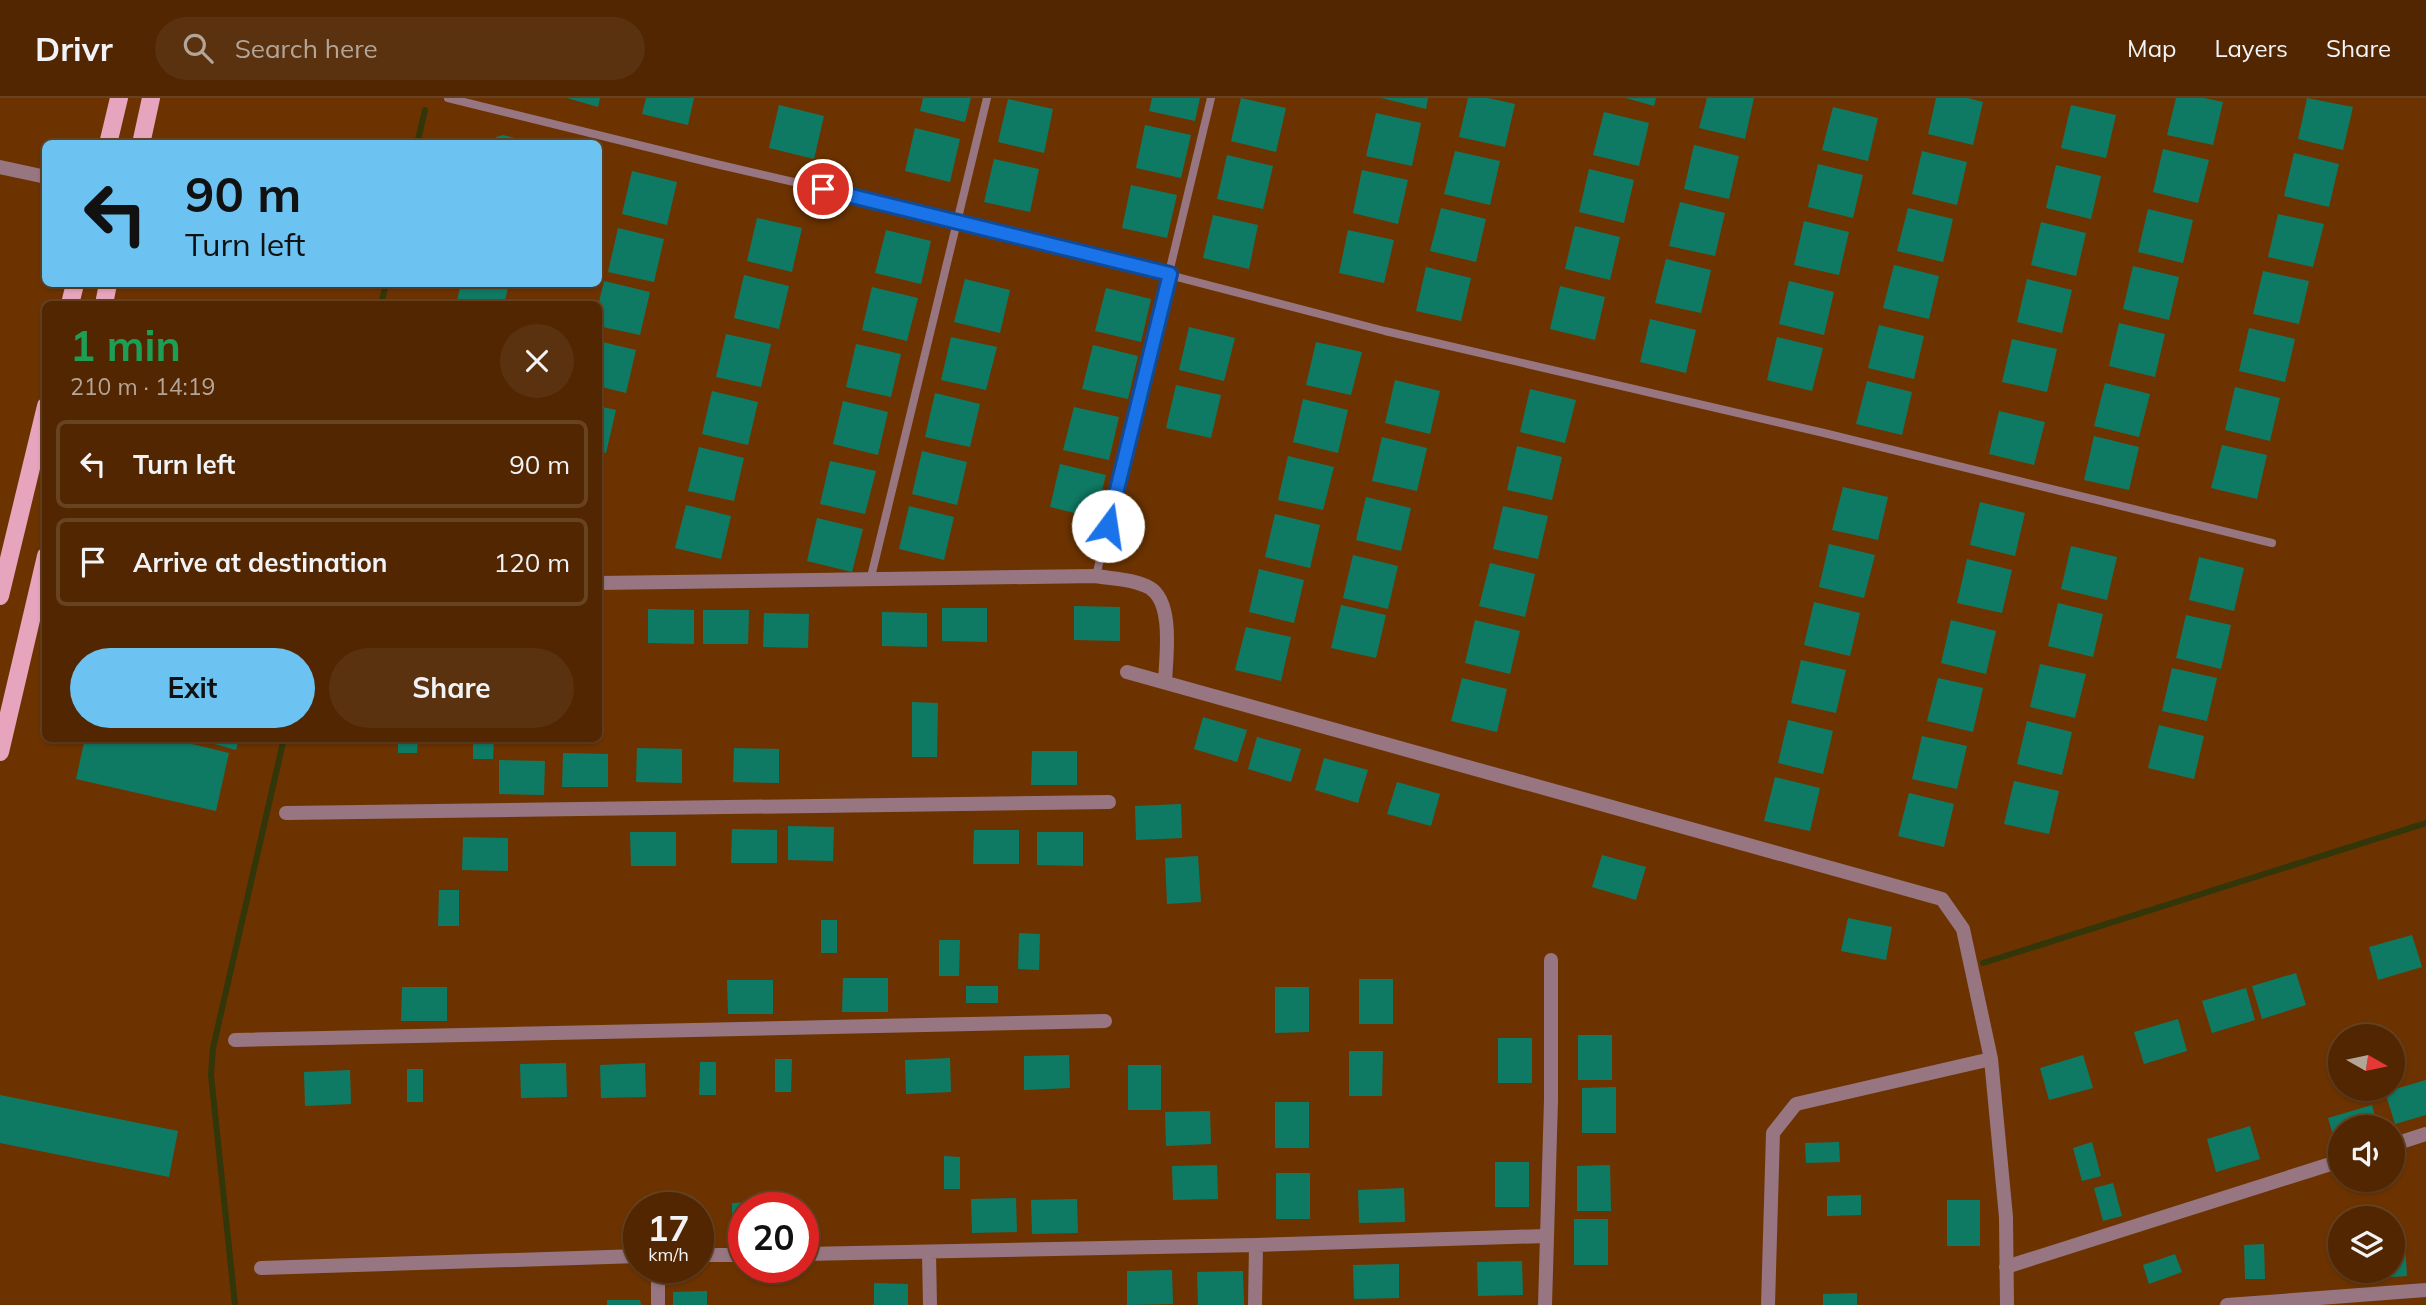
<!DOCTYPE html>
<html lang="en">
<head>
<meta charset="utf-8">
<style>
	:root { --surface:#512600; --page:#5b320f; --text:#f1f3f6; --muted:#b4a599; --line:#674322; --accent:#6cc3f2 }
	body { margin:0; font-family:Mulish,sans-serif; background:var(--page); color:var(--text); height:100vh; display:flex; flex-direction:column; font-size:26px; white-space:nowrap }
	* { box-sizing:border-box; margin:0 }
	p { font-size:23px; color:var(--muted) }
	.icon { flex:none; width:38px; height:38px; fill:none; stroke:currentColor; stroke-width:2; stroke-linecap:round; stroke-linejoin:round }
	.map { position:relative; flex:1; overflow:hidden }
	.side { position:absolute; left:42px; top:203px; width:560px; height:441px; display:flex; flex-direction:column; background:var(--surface); border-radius:10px; box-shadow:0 2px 5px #0004,0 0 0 2px var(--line) }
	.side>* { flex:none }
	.hud { position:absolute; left:42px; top:42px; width:560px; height:147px; border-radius:10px; box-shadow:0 2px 5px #0004,0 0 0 2px var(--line); background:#6cc3f2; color:#111; overflow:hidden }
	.needle { width:46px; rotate:99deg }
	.fabs { position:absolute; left:2328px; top:926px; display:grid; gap:14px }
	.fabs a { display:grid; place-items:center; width:77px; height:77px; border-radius:50%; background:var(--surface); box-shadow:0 2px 5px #0004,0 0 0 2px var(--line); font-size:35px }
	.speed { position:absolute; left:623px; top:1094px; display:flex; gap:14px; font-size:35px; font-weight:700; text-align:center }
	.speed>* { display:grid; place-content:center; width:91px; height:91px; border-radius:50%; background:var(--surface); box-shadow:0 2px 5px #0004,0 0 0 2px var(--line); line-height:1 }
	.speed small { font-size:18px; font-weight:400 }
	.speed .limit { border:10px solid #d22; background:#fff; color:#111 }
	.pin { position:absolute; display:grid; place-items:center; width:60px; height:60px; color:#fff; margin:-30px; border:4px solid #fff; border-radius:50%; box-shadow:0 2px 7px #0007 }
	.me { position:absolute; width:77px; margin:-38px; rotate:14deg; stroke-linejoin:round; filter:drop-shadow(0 0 5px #0008) }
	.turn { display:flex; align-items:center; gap:24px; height:147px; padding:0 28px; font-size:32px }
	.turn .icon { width:91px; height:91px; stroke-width:2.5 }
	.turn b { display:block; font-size:49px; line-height:60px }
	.round { display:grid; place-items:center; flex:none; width:74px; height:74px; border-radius:37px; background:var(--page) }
	.headline { display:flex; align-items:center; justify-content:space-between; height:119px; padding:0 28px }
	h1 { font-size:42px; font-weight:700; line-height:52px; color:#1e9e55 }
	.action { display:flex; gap:14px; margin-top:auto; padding:14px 28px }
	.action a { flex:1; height:80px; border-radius:42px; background:var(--accent); color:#111; font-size:28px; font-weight:700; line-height:80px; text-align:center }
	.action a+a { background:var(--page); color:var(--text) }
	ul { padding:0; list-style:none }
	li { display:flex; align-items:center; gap:21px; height:88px; margin:0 14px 10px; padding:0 14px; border:4px solid var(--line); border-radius:10px }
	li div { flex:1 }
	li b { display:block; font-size:26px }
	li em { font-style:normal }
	header { display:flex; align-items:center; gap:42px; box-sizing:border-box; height:98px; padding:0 35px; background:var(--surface); border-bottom:2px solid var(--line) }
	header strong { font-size:33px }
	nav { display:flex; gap:38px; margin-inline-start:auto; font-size:24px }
	.search { width:490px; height:63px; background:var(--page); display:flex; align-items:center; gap:18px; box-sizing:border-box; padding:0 24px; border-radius:38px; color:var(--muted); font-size:26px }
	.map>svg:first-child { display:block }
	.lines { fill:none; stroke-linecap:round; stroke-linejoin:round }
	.stream { stroke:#323609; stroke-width:6 }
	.building { fill:#0f7a64 }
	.lane { stroke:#977682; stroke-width:8 }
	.street { stroke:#977682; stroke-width:14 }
	.primary { stroke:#e6a4bd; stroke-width:18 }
	.route-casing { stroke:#114b97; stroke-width:18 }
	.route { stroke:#1a73e8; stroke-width:12 }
</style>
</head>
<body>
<header>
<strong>Drivr</strong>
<div class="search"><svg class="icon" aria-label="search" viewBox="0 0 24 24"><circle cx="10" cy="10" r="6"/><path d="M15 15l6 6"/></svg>Search here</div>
<nav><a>Map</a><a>Layers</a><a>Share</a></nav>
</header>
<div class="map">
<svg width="2426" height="1207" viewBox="0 0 2426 1207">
	<rect width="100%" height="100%" fill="#6c3300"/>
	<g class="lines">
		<path class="stream" d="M417,46L425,12
			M381,206L386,186
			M1983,865L2426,725
			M235,1207L211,977L213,950L284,640"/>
	</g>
	<path class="building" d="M567,0H600L598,9Z
		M646,0H694L688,27L642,16Z
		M923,0H971L965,24L920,13Z
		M1152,0H1200L1195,23L1149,13Z
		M1241,0L1286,10L1276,54L1231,43Z
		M1381,0H1428L1426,11Z
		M1468,0H1488L1515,6L1505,49L1459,39Z
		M1626,0H1656L1654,8Z
		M1707,0H1754L1745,41L1699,30Z
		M1936,0H1968L1983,4L1973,47L1928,36Z
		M2176,0H2204L2223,4L2213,47L2167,37Z
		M2307,0L2353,9L2343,52L2298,41Z
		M1008,1L1053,11L1044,55L998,44Z
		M779,7L824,18L814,61L769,50Z
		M2071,7L2116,17L2106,60L2061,50Z
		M1833,9L1878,20L1868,63L1822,52Z
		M1604,14L1649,25L1639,68L1593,57Z
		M1376,15L1421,25L1412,68L1366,58Z
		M1145,27L1191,37L1181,80L1136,70Z
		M915,30L960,41L950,84L905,73Z
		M503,37L535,45V46H495L496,39Z
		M1694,47L1739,58L1729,101L1684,91Z
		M2163,51L2209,62L2198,105L2153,94Z
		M1455,53L1500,63L1490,107L1444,96Z
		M1922,53L1967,64L1957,107L1912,96Z
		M2294,55L2339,66L2329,109L2284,98Z
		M1227,57L1273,68L1263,111L1217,101Z
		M994,61L1039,71L1030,114L984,104Z
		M1818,66L1863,77L1853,120L1808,109Z
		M2056,67L2101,78L2091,121L2046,110Z
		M1589,71L1634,82L1624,125L1579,114Z
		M1362,72L1408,82L1398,126L1353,115Z
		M632,73L677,84L667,127L622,116Z
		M1131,87L1177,97L1167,140L1122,130Z
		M1680,104L1725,115L1715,158L1669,148Z
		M1441,110L1486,121L1476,164L1430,153Z
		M1908,110L1953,121L1943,164L1897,153Z
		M2148,111L2193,122L2183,165L2138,154Z
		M2278,116L2324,126L2313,169L2268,159Z
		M1213,117L1258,127L1249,171L1203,160Z
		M757,120L802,130L792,174L747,163Z
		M1804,123L1849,134L1839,177L1794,167Z
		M2041,124L2086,135L2076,178L2031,167Z
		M1575,128L1620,139L1610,182L1565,171Z
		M618,130L664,141L654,184L608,174Z
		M886,132L931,143L921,186L875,175Z
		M1348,132L1394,142L1384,185L1339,175Z
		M1666,161L1711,172L1701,215L1655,205Z
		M1894,167L1939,178L1929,221L1883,210Z
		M2133,168L2179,179L2169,222L2123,211Z
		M1426,169L1471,180L1461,223L1416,213Z
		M2263,173L2309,183L2299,226L2253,216Z
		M744,177L789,188L779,231L734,220Z
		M965,181L1010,192L1000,235L954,224Z
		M2027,181L2072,192L2062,235L2017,224Z
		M604,183L650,194L640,237L598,228V208Z
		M1789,183L1834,194L1824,237L1779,226Z
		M461,186H509L504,206H456Z
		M1560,188L1605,199L1595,242L1550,231Z
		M872,189L918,200L907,243L862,232Z
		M1106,190L1151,201L1141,244L1095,233Z
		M1650,221L1696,232L1686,275L1640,264Z
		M2119,225L2165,236L2155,279L2109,268Z
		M1879,227L1924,238L1914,281L1868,270Z
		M1189,229L1235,240L1224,283L1179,272Z
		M2249,230L2295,241L2285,284L2239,273Z
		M726,236L771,246L761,289L716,279Z
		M951,239L997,249L986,292L941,282Z
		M1777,239L1823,250L1812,293L1767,282Z
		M2012,241L2057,251L2047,294L2002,284Z
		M598,243L636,252L626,295L598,288Z
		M1316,244L1362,254L1351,297L1306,287Z
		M856,246L901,256L891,299L846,289Z
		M1093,247L1138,258L1128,301L1082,291Z
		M1395,282L1440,293L1430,336L1385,325Z
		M1867,283L1912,294L1902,337L1856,326Z
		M2105,285L2150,296L2139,339L2094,328Z
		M1176,287L1221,297L1211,340L1166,330Z
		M2235,289L2280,300L2270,343L2225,332Z
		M1530,291L1576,302L1565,345L1520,334Z
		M712,293L758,304L748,347L702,336Z
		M935,295L980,306L970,349L925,339Z
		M1303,301L1348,312L1338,355L1293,344Z
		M843,303L888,314L878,357L833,346Z
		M598,308L616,312L606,355L598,353Z
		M1074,309L1119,319L1109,362L1063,352Z
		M1999,313L2045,324L2034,367L1989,356Z
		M2094,338L2139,349L2129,392L2084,382Z
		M1382,339L1427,350L1417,393L1372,383Z
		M2222,347L2267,357L2257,401L2211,390Z
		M1517,348L1562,359L1552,402L1507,392Z
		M699,349L744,360L734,403L688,393Z
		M922,353L967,364L957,407L912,396Z
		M1288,358L1334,369L1323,412L1278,402Z
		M830,363L876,373L865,416L820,406Z
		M1060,366L1106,377L1095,420L1050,409Z
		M1843,389L1888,399L1878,442L1832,432Z
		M1366,399L1411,410L1401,453L1356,442Z
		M1980,404L2025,415L2015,458L1970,447Z
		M686,407L731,418L721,461L675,450Z
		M909,408L954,419L944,462L899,451Z
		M1503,408L1548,418L1538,461L1493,451Z
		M1275,416L1320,427L1310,470L1265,459Z
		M817,420L863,431L852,474L807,463Z
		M1829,446L1875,457L1864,500L1819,489Z
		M2071,448L2117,459L2107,502L2061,491Z
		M1353,457L1398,468L1388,511L1343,500Z
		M2199,459L2244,470L2234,513L2189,502Z
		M1967,461L2012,472L2002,515L1957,505Z
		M1490,465L1535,476L1525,519L1479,508Z
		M1259,471L1304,482L1294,525L1249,514Z
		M1814,504L1860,515L1850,558L1804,547Z
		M2058,505L2103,516L2093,559L2048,548Z
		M1341,507L1386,517L1376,560L1331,550Z
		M1074,508L1120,509V543L1074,542Z
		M942,510H987V544L942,543Z
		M648,511L694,512V546L648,545Z
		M703,512H749L748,546H703Z
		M882,514L927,515V549L882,548Z
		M764,515L809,516L808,550L763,549Z
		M2186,517L2231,527L2221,571L2176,560Z
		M1475,522L1520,533L1510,576L1465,565Z
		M1951,522L1996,533L1986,576L1941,565Z
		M1246,529L1291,539L1281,583L1235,572Z
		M1801,562L1846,572L1836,615L1791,605Z
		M2040,566L2086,576L2075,620L2030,609Z
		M2172,570L2217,580L2207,623L2162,613Z
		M1462,580L1507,591L1497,634L1451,623Z
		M1938,580L1983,590L1973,634L1927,623Z
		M912,604L938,605L937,659H912Z
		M1203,619L1247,632L1237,664L1194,651Z
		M1788,622L1833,633L1823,676L1778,665Z
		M2027,623L2072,634L2062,677L2017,666Z
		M2159,627L2204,638L2194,681L2148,670Z
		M1922,638L1967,648L1957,691L1912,681Z
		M1257,639L1301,651L1291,684L1248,671Z
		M85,640H167L229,655L216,713L76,681Z
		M193,640H239L236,652Z
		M398,640H418L417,655H398Z
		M473,640H494L493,661H473Z
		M637,650L682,651V685L636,684Z
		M734,650L779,651V685L733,684Z
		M1032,653H1077V687H1031Z
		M563,655L608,656V689H562Z
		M1324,660L1368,672L1358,705L1315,692Z
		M499,662L545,663L544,697L499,696Z
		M1775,679L1820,690L1810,733L1764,723Z
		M2014,683L2059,693L2049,736L2004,726Z
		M1397,684L1440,696L1431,728L1387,716Z
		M1909,695L1954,706L1944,749L1898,738Z
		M1181,706L1182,740L1136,742L1135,708Z
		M788,728L834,729L833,763L788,762Z
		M732,731L777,732V765H731Z
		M974,732H1019V766H973Z
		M630,734H676V768H631Z
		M1037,734H1083V768L1037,767Z
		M463,739L508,740V773L462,772Z
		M1602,757L1646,769L1636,802L1592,789Z
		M1198,758L1201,804L1167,806L1165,760Z
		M439,792H459V828H438Z
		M1848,820L1892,829L1886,862L1841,853Z
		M821,822H837V855H821Z
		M1019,835L1040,836L1039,872L1018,871Z
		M2412,837L2422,869L2378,882L2369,849Z
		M939,842H960L959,878H939Z
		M2296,875L2306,907L2262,921L2252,888Z
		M843,880H888V914H842Z
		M1359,881H1393V926H1359Z
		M727,882H773V916H728Z
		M966,888H998V905H966Z
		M402,889H447V923H401Z
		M1275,889H1309V934L1275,935Z
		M2246,890L2255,922L2212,935L2202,903Z
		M2178,921L2187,953L2144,966L2134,934Z
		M1578,937H1612V982H1578Z
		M1498,940H1532V985H1498Z
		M1349,953H1383L1382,998H1349Z
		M1069,957L1070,990L1024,992V958Z
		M2083,957L2093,990L2049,1002L2040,970Z
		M950,960L951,994L906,996L905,962Z
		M775,961H792L791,994H775Z
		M700,964H716V997H699Z
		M566,965L567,999L521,1000L520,966Z
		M645,965L646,999L601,1000L600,967Z
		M1128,967H1161V1012H1128Z
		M407,971H423V1004H407Z
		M350,972L351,1006L305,1008L304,974Z
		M2426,982V1017L2395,1026L2385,994Z
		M1616,989V1035H1582V990Z
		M0,997L178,1033L169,1079L0,1045Z
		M1275,1004H1309V1050H1275Z
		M2372,1007L2378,1029H2340L2339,1057L2328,1020Z
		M1210,1013L1211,1046L1166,1048L1165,1014Z
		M2250,1028L2260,1061L2216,1074L2207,1041Z
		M1839,1044L1840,1064L1806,1065L1805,1045Z
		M2092,1044L2101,1078L2082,1083L2073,1050Z
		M944,1058L960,1059V1091H944Z
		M1495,1064H1529V1109H1495Z
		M1217,1067L1218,1101L1173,1102L1172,1068Z
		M1610,1067L1611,1113H1577V1068Z
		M1276,1075H1310V1121H1276Z
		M2113,1085L2122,1118L2103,1123L2094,1090Z
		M1404,1090L1405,1124L1359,1125L1358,1092Z
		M1861,1097V1117L1827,1118V1098Z
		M1016,1100L1017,1134L972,1135L971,1101Z
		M1077,1101L1078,1135L1032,1136L1031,1102Z
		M1947,1102H1980V1148H1947Z
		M777,1103V1110H744V1138L732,1139V1105Z
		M1574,1121H1608V1167H1574Z
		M2405,1144L2407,1178L2362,1181L2361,1172H2392V1145Z
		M2264,1146L2265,1181H2245L2244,1147Z
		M2175,1156L2182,1174L2149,1186L2143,1167Z
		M1522,1163L1523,1197L1478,1198L1477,1164Z
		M1399,1166V1200L1354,1201L1353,1167Z
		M1172,1172L1173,1206L1127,1207V1173Z
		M1243,1173L1244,1207H1198L1197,1174Z
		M874,1185L908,1186V1207H874Z
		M707,1193V1207H673V1194Z
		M1857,1195V1207H1823V1196Z
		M607,1202H640L641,1207H607Z"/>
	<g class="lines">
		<path class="lane" d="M448,0L716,66L957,122L1385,233L1824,335L2272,445
			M1096,478L1211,0
			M870,483L987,0"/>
		<path class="street" d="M0,69L46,79
			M598,485L1096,478C1113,481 1134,481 1150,490C1174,505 1166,559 1165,584
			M1127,574L1942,801L1963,831L1991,961L2006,1119L2007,1207
			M286,715L1109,704
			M235,942L1105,923
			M2392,1047L2426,1036
			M929,1155L930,1207
			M803,1156L1256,1147L1546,1138
			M698,1157H744
			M658,1169V1207
			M2006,1169L2340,1063
			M261,1170L639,1158
			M1255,1207L1256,1147
			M1545,1207L1551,1002V862
			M1768,1207L1773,1035L1796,1006L1991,961
			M2227,1207L2426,1192"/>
		<path class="primary" d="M108,46L119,0
			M141,46L151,0
			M70,206L75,186
			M104,206L108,186
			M0,498L46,308
			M0,654L46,458"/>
	</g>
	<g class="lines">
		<g class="route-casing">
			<path id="route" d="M823,91L1170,176L1108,428"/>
		</g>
		<use href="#route" class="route"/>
	</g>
</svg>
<div class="fabs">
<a><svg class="needle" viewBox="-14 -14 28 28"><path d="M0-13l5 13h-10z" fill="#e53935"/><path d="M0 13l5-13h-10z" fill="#b4a599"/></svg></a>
<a><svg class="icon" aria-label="sound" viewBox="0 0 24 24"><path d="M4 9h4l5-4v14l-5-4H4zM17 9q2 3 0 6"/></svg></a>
<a><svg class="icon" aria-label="layers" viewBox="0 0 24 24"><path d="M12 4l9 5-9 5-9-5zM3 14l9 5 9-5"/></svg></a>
</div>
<div class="speed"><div>17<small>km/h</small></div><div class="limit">20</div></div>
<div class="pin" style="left:823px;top:91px;background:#d93025"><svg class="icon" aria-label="arrive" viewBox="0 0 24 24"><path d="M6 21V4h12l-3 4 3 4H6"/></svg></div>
<svg class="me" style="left:1108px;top:428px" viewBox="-20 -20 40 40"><circle r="19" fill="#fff"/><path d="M0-13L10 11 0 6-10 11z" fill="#1a73e8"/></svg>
<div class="hud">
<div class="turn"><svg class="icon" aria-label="left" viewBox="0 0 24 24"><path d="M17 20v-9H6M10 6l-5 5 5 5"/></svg><div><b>90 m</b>Turn left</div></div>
</div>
<section class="side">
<div class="headline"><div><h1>1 min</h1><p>210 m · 14:19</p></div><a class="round"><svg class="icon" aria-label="close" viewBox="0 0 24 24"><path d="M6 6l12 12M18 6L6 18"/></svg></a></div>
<ul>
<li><svg class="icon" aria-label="left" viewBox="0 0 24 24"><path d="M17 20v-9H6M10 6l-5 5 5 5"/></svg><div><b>Turn left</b></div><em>90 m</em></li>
<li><svg class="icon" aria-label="arrive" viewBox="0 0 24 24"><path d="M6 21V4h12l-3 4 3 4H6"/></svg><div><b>Arrive at destination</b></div><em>120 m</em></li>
</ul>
<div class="action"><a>Exit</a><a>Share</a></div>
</section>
</div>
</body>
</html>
